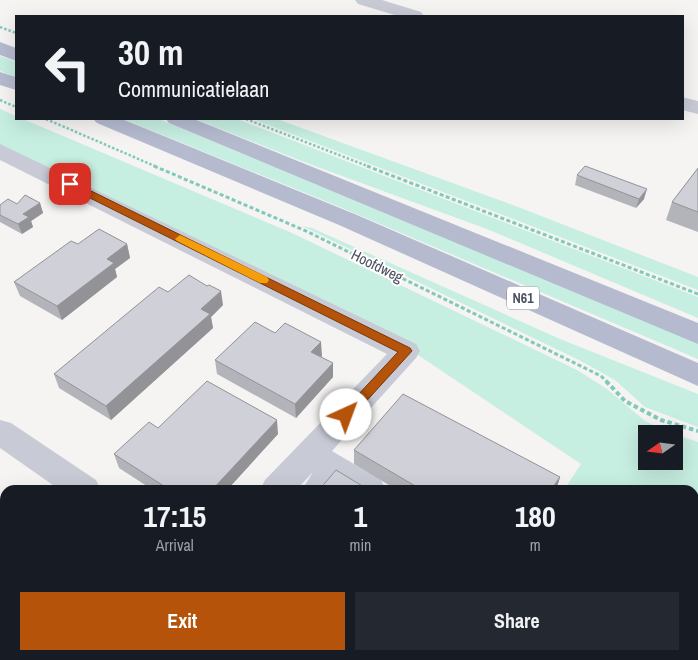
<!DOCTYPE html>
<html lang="en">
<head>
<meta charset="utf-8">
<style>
	:root { --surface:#171b24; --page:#242831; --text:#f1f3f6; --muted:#9ea1a6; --accent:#b45309 }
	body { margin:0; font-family:"Archivo Narrow",sans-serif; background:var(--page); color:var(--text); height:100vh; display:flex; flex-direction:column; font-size:19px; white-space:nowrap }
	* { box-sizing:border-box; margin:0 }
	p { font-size:16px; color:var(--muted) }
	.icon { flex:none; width:28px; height:28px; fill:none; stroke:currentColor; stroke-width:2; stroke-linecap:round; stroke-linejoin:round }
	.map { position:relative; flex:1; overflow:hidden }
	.drawer { position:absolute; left:0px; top:485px; width:699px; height:175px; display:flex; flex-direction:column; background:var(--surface); border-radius:15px 15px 0 0; box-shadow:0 5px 20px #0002 }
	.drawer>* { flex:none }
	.top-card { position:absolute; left:15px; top:15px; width:669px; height:105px; border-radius:0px; box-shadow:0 5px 20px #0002; background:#171b24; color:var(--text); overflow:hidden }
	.needle { width:32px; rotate:256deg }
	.tools { position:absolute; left:638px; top:425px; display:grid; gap:10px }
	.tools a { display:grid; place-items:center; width:45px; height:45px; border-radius:0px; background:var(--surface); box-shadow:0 5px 20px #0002; font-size:25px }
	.pin { position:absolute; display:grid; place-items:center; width:42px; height:42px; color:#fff; margin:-21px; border-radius:10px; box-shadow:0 2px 8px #0006 }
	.me { position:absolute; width:55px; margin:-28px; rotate:43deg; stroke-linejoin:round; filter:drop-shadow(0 0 4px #0008) }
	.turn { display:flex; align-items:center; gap:18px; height:105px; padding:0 20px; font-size:22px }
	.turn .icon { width:65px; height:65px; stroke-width:2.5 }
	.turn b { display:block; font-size:35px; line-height:42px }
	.eta { display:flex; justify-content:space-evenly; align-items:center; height:85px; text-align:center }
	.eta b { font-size:30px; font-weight:800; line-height:35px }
	.action { display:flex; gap:10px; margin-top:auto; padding:10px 20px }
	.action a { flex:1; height:58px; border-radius:0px; background:var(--accent); color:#fff; font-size:20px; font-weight:800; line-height:58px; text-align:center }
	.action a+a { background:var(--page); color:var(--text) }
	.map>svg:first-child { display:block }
	.green { fill:#c6eee1 }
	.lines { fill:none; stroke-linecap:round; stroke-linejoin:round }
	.path-far2 { stroke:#7fcabb; stroke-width:2.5; stroke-dasharray:2.5 2; stroke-linecap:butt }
	.path-far1 { stroke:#7fcabb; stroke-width:3; stroke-dasharray:4 2.5; stroke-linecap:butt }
	.path { stroke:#7fcabb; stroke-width:4; stroke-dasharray:4.5 3; stroke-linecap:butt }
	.minor { fill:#c8cbd6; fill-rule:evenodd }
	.major { fill:#b5bacf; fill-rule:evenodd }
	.wall { fill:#b3b4ba }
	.shaded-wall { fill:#929297 }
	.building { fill:#d0d1d8; stroke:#929297 }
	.route { fill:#b45309; stroke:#753606 }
	.slow { fill:#f59e0b }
	.labels { text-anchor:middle; stroke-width:4; stroke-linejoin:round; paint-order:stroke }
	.shield { fill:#fff; stroke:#81848f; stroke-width:1 }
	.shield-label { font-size:14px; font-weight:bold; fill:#4b505f }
	.street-label { font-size:15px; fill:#4b505f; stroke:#fff }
</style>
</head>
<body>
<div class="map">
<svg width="698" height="660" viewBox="0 0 698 660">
	<rect width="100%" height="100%" fill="#f5f4f3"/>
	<path class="green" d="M0,56L16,62V77L0,71Z
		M0,109L16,116V119H23L292,233L577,370L607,389L645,421L673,434H646V461H674V434L698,442V660H413L416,655H694V490H564L581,464L415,353L0,145Z
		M123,119H159L698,343V359L340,207Z
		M195,119H237L698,297V318L487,229L312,165Z
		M253,119H277L518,207L698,277V290Z
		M302,226L312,228L560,339L698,394V427L645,407L615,380L579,360Z"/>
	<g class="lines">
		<path class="path-far2" d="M0,27L16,33
			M0,100L16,107
			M46,119L157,167
			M246,119L370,167"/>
		<path class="path-far1" d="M154,166L306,231L601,376L607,382
			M367,166L698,294"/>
		<path class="path" d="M606,381L625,401L661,420L698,431"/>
		<path class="minor" d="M355,0H382L421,12L424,16H398L358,4Z
			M682,97L698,101V114L682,110Z
			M0,144L416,344L420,351L416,358L332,451L381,480L386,490H343L339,488L338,490H302L313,472L296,490H260L265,480L387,354L0,160Z
			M0,420L11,423L96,480L101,490H60L0,448Z
			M102,655H142L140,660H100Z
			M306,655H349L351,660H308Z
			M374,655H416L417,658L416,660H376Z"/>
		<path class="major" d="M0,42L16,48V61L0,55Z
			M0,72L16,77V90L0,85Z
			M93,119H122L357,215L698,363V386L339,225L97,123Z
			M166,119H194L698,323V344L169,123Z"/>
	</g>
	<path class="wall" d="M698,168V232L666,220L672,202Z
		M577,175L644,199L636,208L575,185Z
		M40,203L43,213L31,221L33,227L22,234L0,222V205Z
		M78,244H127L130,258L115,269L117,277L62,320L20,296L14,282Z
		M168,292L223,305L211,317L213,328L111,420L59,388L54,374Z
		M322,356L321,357L333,377L296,418L217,374L215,360Z
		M278,434L227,490H153L119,468L114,454Z
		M354,450L560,477L556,490H397L354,464Z"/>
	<path class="shaded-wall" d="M647,189L644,199L636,208L639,199Z
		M40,203L43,213L31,221L33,227L22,234L18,224L23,214Z
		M127,244L130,258L115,269L117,277L62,320L57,306L107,259Z
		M221,291L223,305L211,317L213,328L111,420L106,406L201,309Z
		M321,342L322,356L312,366L311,352Z
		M333,363V377L296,418L295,404Z
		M277,420L278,434L227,490H212Z
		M560,477L556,490H551Z
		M5,590V610L0,615V595Z"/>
	<path class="building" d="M585,166L647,189L639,199L577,175Z
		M698,168V212L672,202Z
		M25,195L40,203L23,214L29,217L18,224L0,215V205L8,199L17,204Z
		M99,229L127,244L107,259L114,263L57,306L14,282L71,241L78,244Z
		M189,275L207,286L209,285L221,291L201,309L210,314L106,406L54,374L159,287L168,292Z
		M255,322L275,333L285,323L321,342L311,352L333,363L295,404L215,360Z
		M207,381L277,420L212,490H170L114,454L149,422L158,428Z
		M403,394L560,477L551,490H422L354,450Z
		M336,470L369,490H319Z
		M0,532L5,536V590L0,595Z
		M207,656L213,660H193L195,657Z"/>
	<path class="route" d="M66,182H73L410,348L412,351L350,419H342L340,415L342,412L398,352L66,186Z"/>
	<path class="slow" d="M180,235L267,277L269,280L267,283H260L177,241L175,239Z"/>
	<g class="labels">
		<rect class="shield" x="507" y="286.5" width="32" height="23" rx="4"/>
		<g class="shield-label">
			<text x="523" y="303">N61</text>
		</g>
		<g class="street-label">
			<text transform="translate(377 266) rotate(26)" y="5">Hoofdweg</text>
		</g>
	</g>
</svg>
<div class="tools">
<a><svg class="needle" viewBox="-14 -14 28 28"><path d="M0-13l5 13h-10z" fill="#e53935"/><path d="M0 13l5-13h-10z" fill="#9ea1a6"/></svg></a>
</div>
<div class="pin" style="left:70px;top:184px;background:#d93025"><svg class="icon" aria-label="arrive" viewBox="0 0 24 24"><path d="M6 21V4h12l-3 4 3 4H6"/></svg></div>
<svg class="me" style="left:346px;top:415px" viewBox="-20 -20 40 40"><circle r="19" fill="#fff"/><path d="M0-13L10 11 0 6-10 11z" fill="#b45309"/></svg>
<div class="top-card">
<div class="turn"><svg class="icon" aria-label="left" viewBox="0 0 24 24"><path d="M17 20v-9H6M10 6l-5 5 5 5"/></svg><div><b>30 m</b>Communicatielaan</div></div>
</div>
<section class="drawer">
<div class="eta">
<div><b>17:15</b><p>Arrival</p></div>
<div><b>1</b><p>min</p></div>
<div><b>180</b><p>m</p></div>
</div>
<div class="action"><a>Exit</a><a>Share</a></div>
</section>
</div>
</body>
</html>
